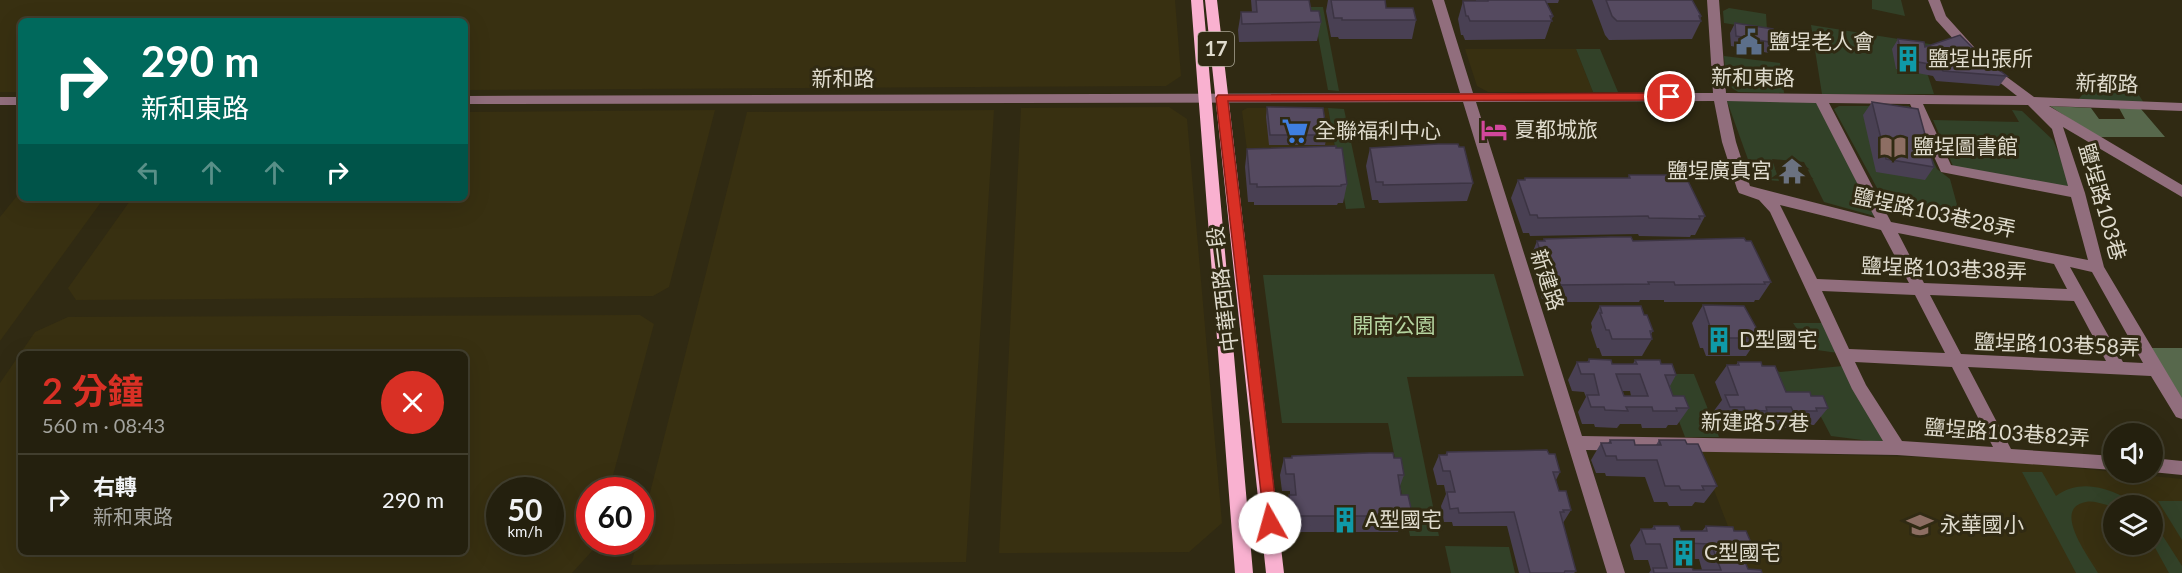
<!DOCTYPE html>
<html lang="zh-TW">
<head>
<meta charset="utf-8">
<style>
	:root { --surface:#24200e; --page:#2c2817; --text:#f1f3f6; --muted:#a3a39e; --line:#413e2e; --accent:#d93025 }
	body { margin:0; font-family:Lato,"Noto Sans TC",sans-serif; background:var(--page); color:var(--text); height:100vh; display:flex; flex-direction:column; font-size:22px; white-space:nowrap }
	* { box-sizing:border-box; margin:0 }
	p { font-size:20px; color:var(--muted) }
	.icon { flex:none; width:33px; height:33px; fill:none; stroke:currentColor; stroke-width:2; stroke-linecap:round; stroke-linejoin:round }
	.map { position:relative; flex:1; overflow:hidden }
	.drawer { position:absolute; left:18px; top:351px; width:450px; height:204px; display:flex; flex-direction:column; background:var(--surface); border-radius:9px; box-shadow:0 6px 24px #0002,0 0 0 2px var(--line) }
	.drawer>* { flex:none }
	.hud { position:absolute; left:18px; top:18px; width:450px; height:183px; border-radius:9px; box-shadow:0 6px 24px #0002,0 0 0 2px var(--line); background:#00695c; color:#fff; overflow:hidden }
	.fabs { position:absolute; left:2103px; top:423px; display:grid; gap:12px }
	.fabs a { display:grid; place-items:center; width:60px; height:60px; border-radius:50%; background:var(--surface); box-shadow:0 6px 24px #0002,0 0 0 2px var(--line); font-size:30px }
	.speed { position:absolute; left:486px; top:477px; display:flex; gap:12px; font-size:30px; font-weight:700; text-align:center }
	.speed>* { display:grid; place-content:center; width:78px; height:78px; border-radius:50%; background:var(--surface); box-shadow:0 6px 24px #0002,0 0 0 2px var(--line); line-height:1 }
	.speed small { font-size:15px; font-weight:400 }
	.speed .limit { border:9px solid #d22; background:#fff; color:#111 }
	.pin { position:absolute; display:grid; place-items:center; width:51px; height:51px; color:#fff; margin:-26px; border:3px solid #fff; border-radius:50%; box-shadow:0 2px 6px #0007 }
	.me { position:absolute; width:66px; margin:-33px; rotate:353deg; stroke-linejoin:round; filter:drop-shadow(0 0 4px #0008) }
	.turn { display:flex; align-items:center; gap:21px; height:126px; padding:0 24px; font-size:27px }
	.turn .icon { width:78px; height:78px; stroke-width:2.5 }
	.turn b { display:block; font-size:42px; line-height:51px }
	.lanes { display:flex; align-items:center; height:57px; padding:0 24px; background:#0003; justify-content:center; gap:30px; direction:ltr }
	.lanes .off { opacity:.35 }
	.round { display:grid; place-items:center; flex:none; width:63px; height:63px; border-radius:32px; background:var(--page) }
	.head { display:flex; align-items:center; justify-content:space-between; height:102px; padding:0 24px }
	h1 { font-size:36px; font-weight:700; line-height:45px; color:var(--accent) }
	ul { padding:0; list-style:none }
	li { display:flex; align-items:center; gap:18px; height:90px; padding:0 24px; border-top:2px solid var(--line) }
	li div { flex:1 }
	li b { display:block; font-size:22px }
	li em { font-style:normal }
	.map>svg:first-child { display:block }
	.built { fill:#383011; fill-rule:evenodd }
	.green { fill:#324128 }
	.forest { fill:#57684c }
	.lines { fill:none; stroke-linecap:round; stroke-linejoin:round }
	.minor { fill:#916e7d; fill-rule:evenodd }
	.major { fill:#f9b1d0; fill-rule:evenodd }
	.wall { fill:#494053; fill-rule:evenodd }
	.building { fill:#554a60; stroke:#3c3443; stroke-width:1.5; fill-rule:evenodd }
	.route { fill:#d93025; stroke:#8d1f18; stroke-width:1.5 }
	.labels { text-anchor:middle; stroke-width:6; stroke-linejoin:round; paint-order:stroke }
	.shield { fill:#302a13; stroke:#aaa695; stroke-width:1.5 }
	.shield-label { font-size:20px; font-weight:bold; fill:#dfdbcd }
	.poi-label { font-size:21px; fill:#dfdbcd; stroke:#302a13; text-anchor:start }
	.street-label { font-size:21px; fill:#dfdbcd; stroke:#302a13 }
	.park-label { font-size:21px; fill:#b5d4a0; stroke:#302a13 }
</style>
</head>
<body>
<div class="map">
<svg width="2182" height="573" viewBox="0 0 2182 573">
	<rect width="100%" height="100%" fill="#302a13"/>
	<path class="built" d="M0,0H1175L1181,76L1166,86L465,90V21H21V92H0Z
		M1465,49H1576L1593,92H1488L1477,86Z
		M1169,107L1187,119L1222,523L1189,552L999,553L1021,108Z
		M1247,108H1328L1335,150H1247L1242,111Z
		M715,110L669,287L653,296L76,300L68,288L132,198H465V112Z
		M994,110L966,562L631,565L637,542H640L641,528L747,112Z
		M21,191V198H104L0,341V217Z
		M640,315L654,324L609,490H590V542H595L592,551L572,573H0V383L35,332L68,317ZM21,354H465V552H21ZM550,490V542H500V490Z
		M1699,451L1990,459L2182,479V573H1746ZM2114,506H2152V544H2114Z"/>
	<path class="green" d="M1872,0H1901L1905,16L1872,9Z
		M1306,7H1323L1339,91L1328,90L1316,25Z
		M1729,8L1766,14L1767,30L1724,23L1723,11Z
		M1811,25L1942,46L1921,54L1934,94H1822Z
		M1576,49H1600L1618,92H1593Z
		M1724,56L1780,63L1784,93L1738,92L1726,84Z
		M2124,72L2144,103L2078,100L2097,76Z
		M1819,100L1878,217L1824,202L1804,162L1772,159L1779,181L1755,179L1727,101Z
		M1839,106H1909L1937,169L1950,179L1959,212L1915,206L1889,210L1834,109Z
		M1328,108L1344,109L1365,208L1346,209Z
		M2012,110L2022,111L2053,140L2074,190L1953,166L1933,120L2019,122Z
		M1494,274L1524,376L1407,377L1439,536H1410L1388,423H1282L1263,275Z
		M1793,323H1824L1838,353L1810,349Z
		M1760,364L1780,372L1843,366L1886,443L1831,436L1820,415L1777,391Z
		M1661,374H1694L1719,437H1685Z
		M2022,472H2042L2056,496C2082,477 2113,489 2137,505C2129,506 2120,506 2114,506C2105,506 2096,500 2086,502C2051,508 2089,557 2098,573H2076Z
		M2158,501H2182V540Z
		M2152,519L2182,566V573H2169L2153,544Z
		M1445,546L1509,547L1515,573H1451Z"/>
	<path class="forest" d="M2050,106L2091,108L2099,119H2125L2119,108L2141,109L2165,137H2097Z
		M2148,348H2182V401Z"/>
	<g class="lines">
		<path class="minor" d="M1432,0H1444L1473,93H1713L1707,0H1719L1726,93L2017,96L1984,70L1982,67L1988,63L2034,97L2182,103V111L2049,106L2182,185V197L2063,127L2085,193L2104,267L2182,398V419L2176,417L2151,376L1968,367L2011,449L2114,456V470L1897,455L1586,450L1625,573H1607L1463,102L465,104V96L1460,93ZM1714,101L1722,142L1737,189L1739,193L1759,200L1770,212L1852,389L1883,441L1582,436L1476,102ZM1727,101L1816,103L1875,218L1750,186L1736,142ZM1829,103L1910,104L1941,172L2071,197L2088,260L1891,222ZM1923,104L2028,105L2052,129L2068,186L1951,165ZM1780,205L1881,230L1909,283L1817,279ZM1898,233L2054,264L2067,289L1924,283ZM2070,267L2092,272L2143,363L2123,362ZM1822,291L1915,295L1945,353L1849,349ZM1930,295L2074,301L2106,361L1961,354ZM1855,362L1952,367L1993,447L1902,441L1866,385Z
			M1928,0H1940L1946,16L1974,47L1976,50L1974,53H1966L1936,20Z
			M0,97H21V105H0Z
			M2152,458L2182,461V475L2152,472Z"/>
		<path class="major" d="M1191,0H1203L1253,573H1235Z
			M1205,0H1217L1284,573H1266Z"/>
	</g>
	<path class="wall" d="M1251,0H1309L1311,11L1321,22L1317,41L1239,42L1238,30L1241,12H1252Z
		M1328,0H1385L1386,8L1416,20L1412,39H1339L1338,37H1331L1326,11Z
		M1476,0H1559L1558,3H1547L1553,16L1545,39L1465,40L1463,35H1461L1458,19L1463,1H1476Z
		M1592,0H1692L1701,16L1700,19L1701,21L1692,39L1609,40L1605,35Z
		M1735,23L1775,43L1769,53L1731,46L1730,33Z
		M1898,39L1925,47L1982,57L2007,76L1999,86L1936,81L1933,76L1896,69L1892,49Z
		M1872,102L1934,167L1925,180L1876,172L1863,115Z
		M1267,107L1327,135L1325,145H1269L1266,117Z
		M1370,148L1473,183L1467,201L1379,203L1378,200H1372L1366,166Z
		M1247,149L1347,184L1343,203H1338L1337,205H1254V202H1248L1245,167Z
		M1629,175L1682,179L1705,216L1695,235H1691L1690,237L1639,236L1638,234L1530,236L1529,233H1523L1511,198L1518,180H1524L1525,178H1628Z
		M1544,239L1633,241L1771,282L1759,300H1755L1754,302H1664V300H1640L1639,302H1550L1549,299H1542L1530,259L1537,241H1543Z
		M1703,305L1758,331L1756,334L1758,338L1746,356H1706L1703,348H1700L1692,323Z
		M1600,306L1644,315L1653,331L1651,334L1652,339L1642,356H1602L1599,348H1597L1591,330L1592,327L1591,323Z
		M1589,359L1612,364H1633L1635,360L1661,364L1676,375L1670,386L1673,396L1689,408L1677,425H1668L1666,428H1642L1641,424H1620L1617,428L1595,427L1594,424H1582L1578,412L1586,397L1584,392L1572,391L1568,380L1577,362H1587ZM1622,391H1630L1631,396H1624Z
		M1738,362L1762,366L1786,392L1811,396L1828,408L1814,425H1806L1803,428H1779L1777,424H1757L1754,428L1732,427L1731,424H1718L1713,412L1722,400L1715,382L1727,365H1736Z
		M1610,440L1635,445H1656L1659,440L1687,444L1717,486L1704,503L1695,502L1692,506H1669L1667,502H1654L1645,477L1606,476L1605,473H1596L1591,460L1601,443H1608Z
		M1447,452L1549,454L1560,472L1556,480L1559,491L1571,510L1563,523L1576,571L1574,573H1519L1507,526H1453L1452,522H1444L1441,506L1446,494L1444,485H1437L1433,469L1439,455H1445Z
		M1292,456L1394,458L1404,475L1400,486L1401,495L1412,513L1405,529H1399L1398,532H1295V528H1287L1285,512L1289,495H1290V491H1282L1280,475L1284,458H1291Z
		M1654,526L1681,531H1702L1706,526L1734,531L1752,545L1742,556L1748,569L1762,573H1649L1651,570L1648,560H1634L1630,545L1641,529H1651ZM1689,559H1699L1702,570H1693Z"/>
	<path class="building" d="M1256,0H1309L1311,11H1319L1321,22L1242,24L1241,12H1257Z
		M1331,0H1385L1386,8H1413L1416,20H1342V18H1334Z
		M1488,0H1545L1553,16H1550L1552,21H1470L1468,16H1466L1463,1H1488Z
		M1606,0H1692L1701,16H1699L1701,21H1617L1612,16Z
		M1735,23L1773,29L1775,43L1736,36Z
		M1960,35L1982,57L2007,76L1943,71L1940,66L1902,59L1898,39L1924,42L1925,47Z
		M1872,102L1918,109L1934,167L1886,159Z
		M1267,107L1323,108L1327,135H1270Z
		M1438,144H1458L1459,147H1464L1473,183L1383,185V182H1376L1370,148Z
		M1336,146V148H1342L1347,184L1341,185V186L1257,187V184H1250L1247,149Z
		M1629,175H1680L1682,179H1687L1705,216H1699L1700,219L1649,218L1648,216L1538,218L1537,215H1530L1518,180H1525V178H1630Z
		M1610,237H1631L1633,241L1744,238L1746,241H1751L1771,282H1764L1765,284L1675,285L1674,282H1648L1649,284L1558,285L1557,281L1550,282L1537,241H1545L1544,239Z
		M1703,305L1744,306L1758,331H1755L1758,338H1717L1714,330H1711Z
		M1600,306H1641L1644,315H1647L1653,331H1650L1652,339H1612L1609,330H1606L1600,313H1602Z
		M1589,359L1611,360L1612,364H1637L1635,360H1660L1661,364H1672L1676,375H1665L1673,396H1684L1689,408H1676L1677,411H1653L1652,407H1626L1628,411L1605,410L1604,407H1591L1587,395H1599L1594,374H1581L1577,362H1589ZM1616,374H1640L1648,396H1624Z
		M1738,362H1761L1762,366H1775L1786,392H1810L1811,396H1823L1828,408H1816L1817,411H1793L1791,407H1766L1767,411L1745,410L1744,407H1730L1725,395H1738L1727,365H1739Z
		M1610,440H1634L1635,445H1661L1659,440H1685L1687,444H1698L1717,486H1702L1704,490H1681L1679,486H1665L1657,460H1617L1616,456H1606L1601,443H1611Z
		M1547,450L1549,454H1555L1560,472H1553L1559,491H1566L1571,510H1563L1564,512H1560L1576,571H1565L1564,573H1530L1514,512L1459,513L1458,508L1450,509L1447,492H1455L1450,471H1443L1439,455H1447V452Z
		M1369,453H1393L1394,458H1401L1404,475H1398L1401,495H1408L1412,513H1404L1405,516H1299V512H1291L1289,495H1296L1294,474H1286L1284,458H1292V456Z
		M1654,526H1679L1681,531H1707L1706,526L1733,527L1734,531H1746L1752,545H1738L1748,569L1761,570L1762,573H1654L1653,568H1667L1660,544H1646L1641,529H1655ZM1684,543L1711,544L1721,570H1693Z"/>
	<path class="route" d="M1670,93L1674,94V100L1228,101L1278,523L1276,528L1270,530L1265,528L1216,98L1218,95Z"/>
	<defs>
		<g id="civic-bare" transform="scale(2.07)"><path d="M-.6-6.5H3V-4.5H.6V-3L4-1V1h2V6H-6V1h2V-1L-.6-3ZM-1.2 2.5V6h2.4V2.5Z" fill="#5c6f8a" stroke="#302a13" stroke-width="2.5" paint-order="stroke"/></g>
		<g id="building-bare" transform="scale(2.07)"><path d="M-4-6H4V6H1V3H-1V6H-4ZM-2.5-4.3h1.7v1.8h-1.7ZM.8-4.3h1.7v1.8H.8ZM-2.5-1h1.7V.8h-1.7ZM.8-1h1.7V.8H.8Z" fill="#0f9aa8" stroke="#302a13" stroke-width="2.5" paint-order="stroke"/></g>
		<g id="hotel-bare" transform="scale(2.07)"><path d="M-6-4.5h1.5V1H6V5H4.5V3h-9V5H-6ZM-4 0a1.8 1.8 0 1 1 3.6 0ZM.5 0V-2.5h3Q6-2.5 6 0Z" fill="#d1479c" stroke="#302a13" stroke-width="2.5" paint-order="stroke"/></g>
		<g id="supermarket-bare" transform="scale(2.07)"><path d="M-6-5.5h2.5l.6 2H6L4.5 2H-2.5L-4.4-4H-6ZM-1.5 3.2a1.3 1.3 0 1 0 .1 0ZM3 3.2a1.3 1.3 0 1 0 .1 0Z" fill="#3f7fe0" stroke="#302a13" stroke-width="2.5" paint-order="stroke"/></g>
		<g id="library-bare" transform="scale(2.07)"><path d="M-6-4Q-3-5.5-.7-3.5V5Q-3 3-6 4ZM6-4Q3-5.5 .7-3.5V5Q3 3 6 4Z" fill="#8d6e63" stroke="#302a13" stroke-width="2.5" paint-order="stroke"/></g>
		<g id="temple-bare" transform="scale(2.07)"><path d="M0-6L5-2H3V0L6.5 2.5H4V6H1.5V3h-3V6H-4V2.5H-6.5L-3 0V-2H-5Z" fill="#6b7280" stroke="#302a13" stroke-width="2.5" paint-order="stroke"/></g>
		<g id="school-bare" transform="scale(2.07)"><path d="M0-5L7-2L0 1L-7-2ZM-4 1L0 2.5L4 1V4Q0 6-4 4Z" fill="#8d6e63" stroke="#302a13" stroke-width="2.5" paint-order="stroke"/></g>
	</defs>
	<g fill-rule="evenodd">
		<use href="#civic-bare" x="1749" y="42"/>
		<use href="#building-bare" x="1908" y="59"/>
		<use href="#hotel-bare" x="1494" y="130"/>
		<use href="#supermarket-bare" x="1295" y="131"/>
		<use href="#library-bare" x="1893" y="147"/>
		<use href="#temple-bare" x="1792" y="171"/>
		<use href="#building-bare" x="1719" y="340"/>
		<use href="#building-bare" x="1345" y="520"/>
		<use href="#school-bare" x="1920" y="525"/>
		<use href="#building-bare" x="1684" y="553"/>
	</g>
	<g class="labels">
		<rect class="shield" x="1198" y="32" width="36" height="34" rx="4.5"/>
		<g class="shield-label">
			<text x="1216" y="56">17</text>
		</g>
		<g class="poi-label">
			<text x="1769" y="49">鹽埕老人會</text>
			<text x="1928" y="66">鹽埕出張所</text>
			<text x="1514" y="137">夏都城旅</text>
			<text x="1315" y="138">全聯福利中心</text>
			<text x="1913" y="154">鹽埕圖書館</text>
			<text x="1772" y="178" text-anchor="end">鹽埕廣真宮</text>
			<text x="1739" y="347">D型國宅</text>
			<text x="1365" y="527">A型國宅</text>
			<text x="1940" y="532">永華國小</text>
			<text x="1704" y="560">C型國宅</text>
		</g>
		<g class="street-label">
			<text transform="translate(1753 78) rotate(1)" y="7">新和東路</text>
			<text x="843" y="86">新和路</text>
			<text transform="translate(2107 84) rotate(2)" y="7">新都路</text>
			<text transform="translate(2102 202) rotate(74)" y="7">鹽埕路103巷</text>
			<text transform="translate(1934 213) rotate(12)" y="7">鹽埕路103巷28弄</text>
			<text transform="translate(1944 269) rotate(2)" y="7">鹽埕路103巷38弄</text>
			<text transform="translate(1547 280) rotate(72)" y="7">新建路</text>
			<text transform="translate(1223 289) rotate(-97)" y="7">中華西路一段</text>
			<text transform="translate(2057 345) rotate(2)" y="7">鹽埕路103巷58弄</text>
			<text transform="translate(1755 423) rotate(1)" y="7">新建路57巷</text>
			<text transform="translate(2007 433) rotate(4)" y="7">鹽埕路103巷82弄</text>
		</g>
		<g class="park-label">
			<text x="1394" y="333">開南公園</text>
		</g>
	</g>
</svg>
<div class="fabs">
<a><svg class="icon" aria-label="sound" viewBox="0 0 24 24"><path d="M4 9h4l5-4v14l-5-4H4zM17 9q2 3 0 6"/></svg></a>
<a><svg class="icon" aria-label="layers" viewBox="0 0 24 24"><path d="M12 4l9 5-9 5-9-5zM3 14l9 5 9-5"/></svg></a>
</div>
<div class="speed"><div>50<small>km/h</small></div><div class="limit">60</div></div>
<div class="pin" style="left:1670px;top:97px;background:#d93025"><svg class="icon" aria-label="arrive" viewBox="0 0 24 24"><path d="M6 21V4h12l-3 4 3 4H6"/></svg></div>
<svg class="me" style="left:1270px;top:523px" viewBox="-20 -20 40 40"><circle r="19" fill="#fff"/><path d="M0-13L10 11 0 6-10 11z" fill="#d93025"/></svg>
<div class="hud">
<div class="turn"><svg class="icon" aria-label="right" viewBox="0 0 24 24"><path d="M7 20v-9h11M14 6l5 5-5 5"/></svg><div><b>290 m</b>新和東路</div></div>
<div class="lanes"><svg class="icon off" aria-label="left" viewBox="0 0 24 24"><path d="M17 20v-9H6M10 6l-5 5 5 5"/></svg><svg class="icon off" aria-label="ahead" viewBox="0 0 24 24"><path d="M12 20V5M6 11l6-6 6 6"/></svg><svg class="icon off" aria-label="ahead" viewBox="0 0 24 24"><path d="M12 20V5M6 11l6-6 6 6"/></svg><svg class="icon" aria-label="right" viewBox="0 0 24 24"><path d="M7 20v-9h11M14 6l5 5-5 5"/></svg></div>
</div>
<section class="drawer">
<div class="head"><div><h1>2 分鐘</h1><p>560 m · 08:43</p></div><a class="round" style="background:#d93025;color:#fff"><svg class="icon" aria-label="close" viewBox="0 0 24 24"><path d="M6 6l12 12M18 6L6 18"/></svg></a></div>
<ul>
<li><svg class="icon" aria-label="right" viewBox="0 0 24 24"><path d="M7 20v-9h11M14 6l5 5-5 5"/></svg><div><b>右轉</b><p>新和東路</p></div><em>290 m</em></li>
</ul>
</section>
</div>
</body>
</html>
